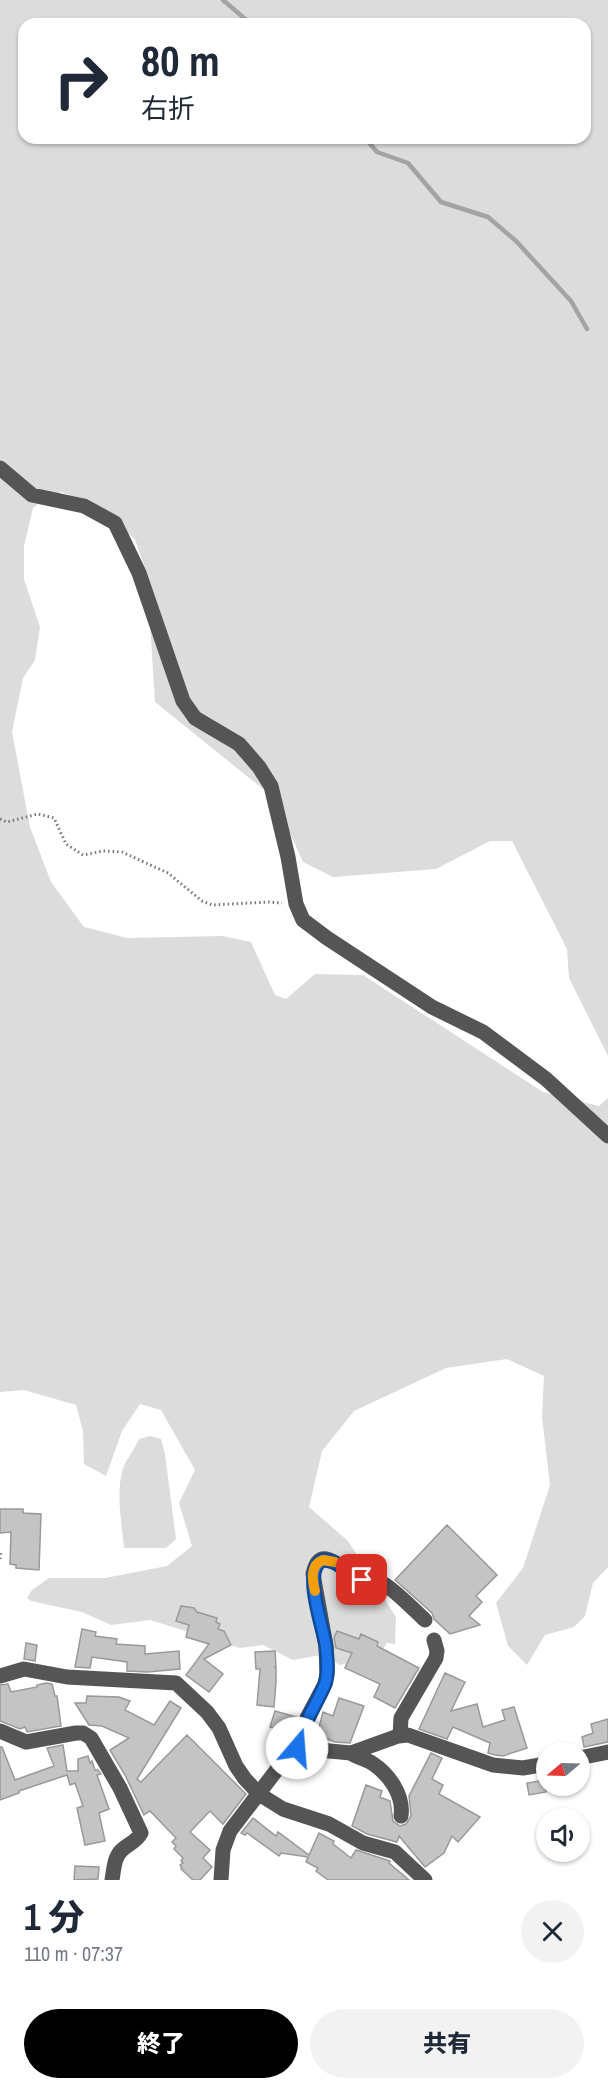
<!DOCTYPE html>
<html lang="ja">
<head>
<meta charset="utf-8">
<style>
	:root { --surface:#fff; --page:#f2f2f3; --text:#1f2937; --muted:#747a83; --accent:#000 }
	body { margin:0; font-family:"Archivo Narrow","Noto Sans JP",sans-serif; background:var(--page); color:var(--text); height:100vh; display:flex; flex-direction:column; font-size:22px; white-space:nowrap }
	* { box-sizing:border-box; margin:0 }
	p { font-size:20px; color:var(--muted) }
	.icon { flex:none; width:33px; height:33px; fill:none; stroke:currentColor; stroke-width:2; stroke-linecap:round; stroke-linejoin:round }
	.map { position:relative; height:1880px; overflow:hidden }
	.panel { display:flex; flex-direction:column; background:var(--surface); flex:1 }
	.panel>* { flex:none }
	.top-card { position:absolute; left:18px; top:18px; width:573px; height:126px; border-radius:18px; box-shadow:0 2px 4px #0004; background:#fff; color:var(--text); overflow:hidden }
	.needle { width:39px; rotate:251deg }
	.fabs { position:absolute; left:536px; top:1742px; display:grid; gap:12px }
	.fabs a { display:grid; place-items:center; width:54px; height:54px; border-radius:50%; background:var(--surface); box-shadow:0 2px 4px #0004; font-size:30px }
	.pin { position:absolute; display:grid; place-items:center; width:51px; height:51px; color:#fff; margin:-26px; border-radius:12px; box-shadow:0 3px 9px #0006 }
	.me { position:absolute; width:66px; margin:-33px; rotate:18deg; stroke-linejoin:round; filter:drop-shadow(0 0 4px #0008) }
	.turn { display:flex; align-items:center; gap:21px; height:126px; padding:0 24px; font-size:27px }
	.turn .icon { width:78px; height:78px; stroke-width:2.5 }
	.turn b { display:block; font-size:42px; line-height:51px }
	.round { display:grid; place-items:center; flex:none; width:63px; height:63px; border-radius:32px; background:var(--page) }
	.summary { display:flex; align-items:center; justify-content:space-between; height:102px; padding:0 24px }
	h1 { font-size:36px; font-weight:800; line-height:45px }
	.cta { display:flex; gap:12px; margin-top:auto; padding:12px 24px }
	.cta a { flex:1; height:69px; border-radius:36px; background:var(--accent); color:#fff; font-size:24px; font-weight:800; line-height:69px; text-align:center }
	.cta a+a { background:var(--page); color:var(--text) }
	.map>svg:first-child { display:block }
	.green { fill:#dcdcdc; fill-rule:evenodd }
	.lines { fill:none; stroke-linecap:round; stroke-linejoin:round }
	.stream { stroke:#a3a3a3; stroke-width:4.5 }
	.building { fill:#c4c4c4; stroke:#999; stroke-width:1.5 }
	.path { stroke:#777; stroke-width:3; stroke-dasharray:1.5 3; stroke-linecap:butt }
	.minor { stroke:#555; stroke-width:15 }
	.route-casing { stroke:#114b97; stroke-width:15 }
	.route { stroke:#1a73e8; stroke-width:10 }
	.slow { stroke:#f59e0b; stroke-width:10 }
</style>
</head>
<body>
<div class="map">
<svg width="608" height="1880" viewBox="0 0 608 1880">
	<rect width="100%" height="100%" fill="#fff"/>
	<path class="green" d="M0,0H608V1056L569,978L567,949L512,841H490L436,869L333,877L303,862L274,798L155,702L147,574L135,539L86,500L61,492L46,498L33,508L24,546V579L40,627L35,660L23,678L12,732L30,827L51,882L84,927L127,938L223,936L251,942L275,995L286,999L315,974L363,975L543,1092L599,1106L608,1098V1567L593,1583L585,1616L574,1627L545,1635L527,1665L508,1646L496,1603L523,1568L550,1485L542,1417L544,1376L507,1359L446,1368L354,1411L322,1451L309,1507L348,1541L396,1617L395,1644L387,1643L378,1656L340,1665L321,1655L293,1660L263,1645L240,1648L150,1620L111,1625L82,1612L31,1601L27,1598L32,1590L49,1578H105L167,1566L192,1546L179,1503L195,1470L161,1410L140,1404L122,1431L106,1476L84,1464L83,1431L76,1405L24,1390L0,1392ZM24,24H585V138H24Z
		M150,1436L161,1439L165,1454L176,1539L166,1548H124C122,1524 116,1496 122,1472C125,1460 134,1451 139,1439Z"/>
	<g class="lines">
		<path class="stream" d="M223,0L251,24
			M365,138L377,152L408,163L441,202L488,217L516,241L571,301L587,329"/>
	</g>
	<path class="building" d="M0,1509H23V1513L41,1514L39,1570L16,1568V1565L10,1564L11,1532L0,1533Z
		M447,1525L497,1575L476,1596L482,1602L469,1616L480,1625L450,1634L434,1619L432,1613L395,1580Z
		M181,1606L194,1608L197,1612L217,1618L216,1622L220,1624L218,1629L224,1631L231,1645L204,1659L223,1674L209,1692L186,1675L209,1644L186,1637L189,1625L176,1621Z
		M82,1629L96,1632L95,1636L117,1639L116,1644L145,1646V1654L179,1651L180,1669L148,1672L127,1671V1662L92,1657L90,1668L75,1667Z
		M337,1631L359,1639L361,1634L378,1642L377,1646L419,1668L395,1708L374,1697L380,1684L345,1668L352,1653L336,1648L334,1638Z
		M26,1643L37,1645L35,1661L24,1659Z
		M275,1651L276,1667H274L276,1668V1682L274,1707L257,1705L260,1669H256L255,1652Z
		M445,1673L465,1682L451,1711L477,1704L483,1727L505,1720L502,1710L514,1707L527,1748L503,1756L495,1755L488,1753L490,1743L453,1727L447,1739L419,1729Z
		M46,1683L52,1684L55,1696H57L61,1726L27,1732L25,1727L20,1729L0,1721V1685L8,1684L11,1692L37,1687V1685Z
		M87,1696L119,1697L130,1701L125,1710L154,1725L170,1701L181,1708L137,1779L141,1782L187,1735L246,1794L223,1824L210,1811L190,1832L210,1850L203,1858L212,1867L200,1880H193L181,1869L182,1868L180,1865L183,1863L181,1861L183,1858L174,1849L176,1846L172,1842L176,1838L150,1811L144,1815L125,1775L110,1750L129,1738L102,1726L89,1725L75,1703H86Z
		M339,1698L364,1706L350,1743L335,1742L317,1735L323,1712L333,1716Z
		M275,1711L296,1717L291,1733L270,1727Z
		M608,1719V1742L584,1747L582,1737L593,1733L591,1724Z
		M63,1745L67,1771H78V1759L88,1756L90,1763L92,1761L95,1770H98L101,1774L97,1775L109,1809L99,1813L105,1841L85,1845L77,1808L83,1806L75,1783L70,1785L67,1775L19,1791V1793L0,1800V1747H2L15,1780L54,1766L47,1748Z
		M431,1753L442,1758L432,1779L443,1785L439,1794L480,1817L458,1842L452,1836L444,1853L425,1867L399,1836L397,1842L367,1834L352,1826L366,1785L382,1791L380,1797L390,1801L393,1821L400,1826L406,1824L411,1816L409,1796Z
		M545,1780L546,1792L529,1795L527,1783Z
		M253,1818L276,1836L278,1832L309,1855L319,1833L334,1841L333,1844L351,1858L356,1850L390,1861L389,1863L409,1880H328L316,1871L318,1868L306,1862L308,1857L281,1853L279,1856L247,1833L245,1835L241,1833Z
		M75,1866L99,1867L98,1879L74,1880Z"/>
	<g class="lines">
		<path class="path" d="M0,819L7,822L38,814L54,818L66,844L83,855L103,851L122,852L168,873L202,901L212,905L268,902L282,903
			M0,1559L1,1550"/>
		<path class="minor" d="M0,468L32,495L84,506L115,523L139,573L183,701L195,718L239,744L259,767L271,786L288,857L296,904L303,920L327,938L432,1007L483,1032L546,1079L608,1136
			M0,1676L24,1669L67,1677L176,1683L207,1712L219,1728L236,1766L245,1779L259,1794L283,1809L329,1824L363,1843L395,1852L425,1880
			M0,1731L26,1742L76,1733H83L91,1738L120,1788L141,1833C137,1841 130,1843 123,1849C114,1856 114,1869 112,1880
			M400,1736L401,1718L436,1658L437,1651L434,1640
			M297,1748L307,1718L325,1684L327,1674L326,1646L313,1574C320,1542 341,1569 355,1577C364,1582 374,1580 382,1583C392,1587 416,1612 425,1620
			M350,1753C357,1757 365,1759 372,1763C389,1774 404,1795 401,1816
			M579,1758L608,1752
			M221,1880L223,1850L230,1831L285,1759L297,1748L351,1753L398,1736L408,1735L493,1765L523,1768L546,1764"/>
	</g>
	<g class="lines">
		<g class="route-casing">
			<path id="route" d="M297,1748C302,1724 316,1706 325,1684C329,1673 327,1659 326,1647C324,1628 301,1569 323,1560C339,1560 348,1574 362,1580"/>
		</g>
		<use href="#route" class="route"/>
		<path class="slow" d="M315,1591C312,1579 310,1565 323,1560L335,1562"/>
	</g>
</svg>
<div class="fabs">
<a><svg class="needle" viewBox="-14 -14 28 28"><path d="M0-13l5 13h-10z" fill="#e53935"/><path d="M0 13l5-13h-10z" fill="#747a83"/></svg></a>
<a><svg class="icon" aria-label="sound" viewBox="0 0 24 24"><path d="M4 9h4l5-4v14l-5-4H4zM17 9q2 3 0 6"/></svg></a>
</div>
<div class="pin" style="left:362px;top:1580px;background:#d93025"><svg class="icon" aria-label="arrive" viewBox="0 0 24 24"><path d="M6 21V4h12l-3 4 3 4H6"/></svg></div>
<svg class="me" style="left:297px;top:1748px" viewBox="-20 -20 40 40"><circle r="19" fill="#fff"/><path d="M0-13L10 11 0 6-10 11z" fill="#1a73e8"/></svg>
<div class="top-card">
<div class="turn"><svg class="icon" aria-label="right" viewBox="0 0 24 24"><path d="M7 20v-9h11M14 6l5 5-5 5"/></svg><div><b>80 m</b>右折</div></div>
</div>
</div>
<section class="panel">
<div class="summary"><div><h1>1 分</h1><p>110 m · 07:37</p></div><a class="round"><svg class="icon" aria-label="close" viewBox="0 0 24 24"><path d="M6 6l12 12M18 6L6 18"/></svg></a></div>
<div class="cta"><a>終了</a><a>共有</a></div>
</section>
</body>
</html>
